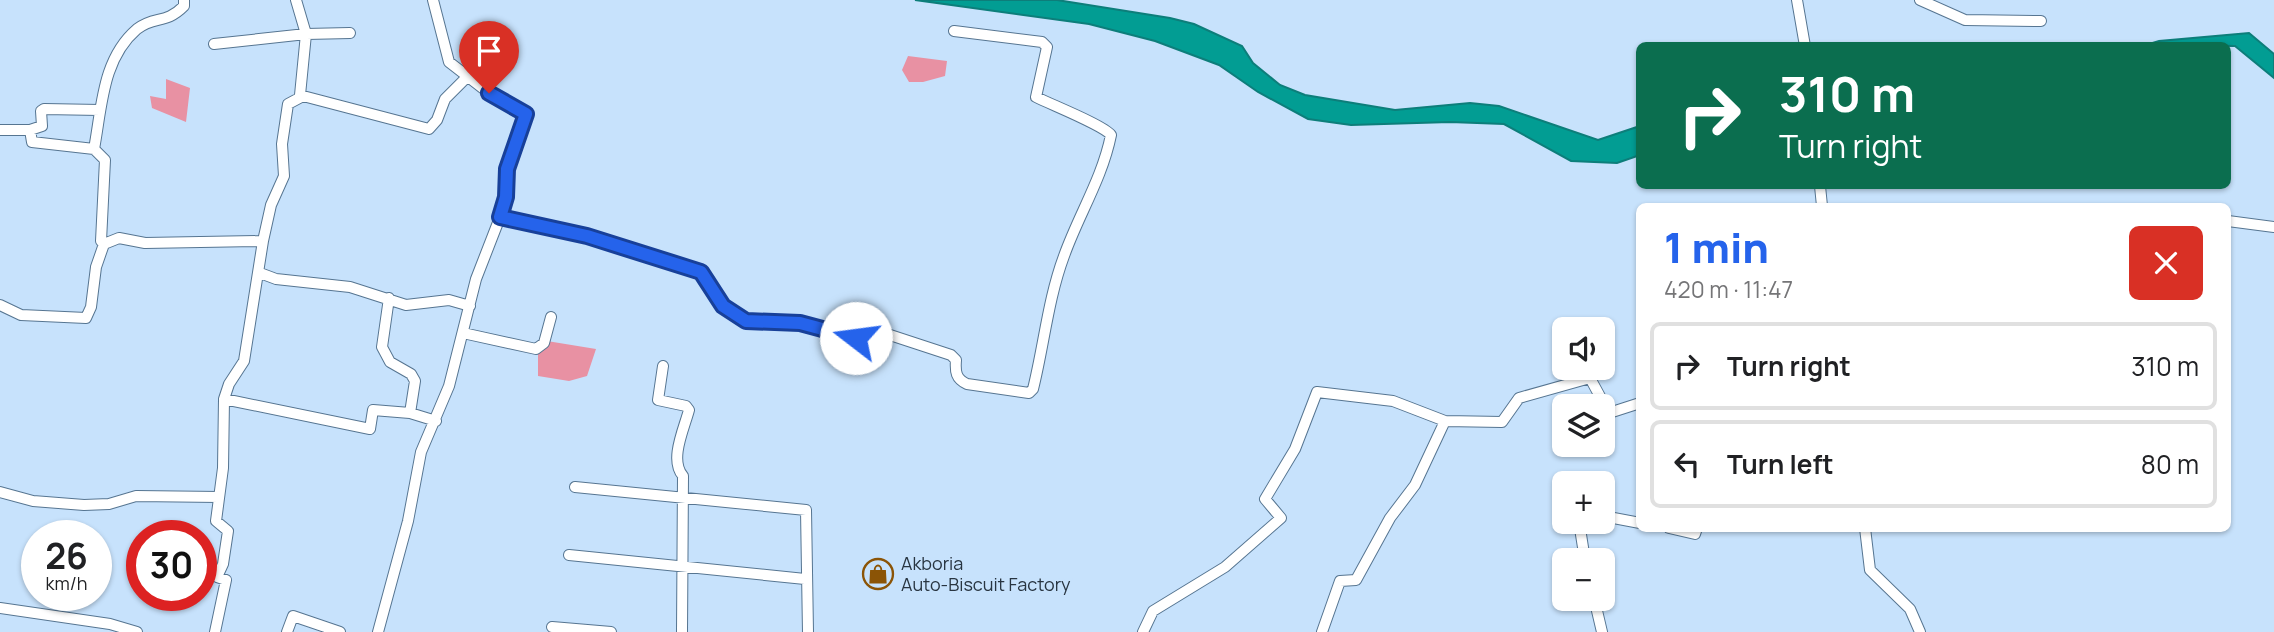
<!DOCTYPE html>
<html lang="en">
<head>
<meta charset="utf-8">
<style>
	:root { --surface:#fff; --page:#f6f6f6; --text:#202124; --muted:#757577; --line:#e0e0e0; --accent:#2563eb }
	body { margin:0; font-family:Manrope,sans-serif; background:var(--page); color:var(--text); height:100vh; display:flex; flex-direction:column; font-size:26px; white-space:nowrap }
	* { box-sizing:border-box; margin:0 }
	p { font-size:23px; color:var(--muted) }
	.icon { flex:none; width:38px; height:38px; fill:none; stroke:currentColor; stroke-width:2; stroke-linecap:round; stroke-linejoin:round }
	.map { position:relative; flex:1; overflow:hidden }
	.drawer { position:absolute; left:1636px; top:203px; width:595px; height:329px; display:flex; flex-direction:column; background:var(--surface); border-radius:10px; box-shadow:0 2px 5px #0004 }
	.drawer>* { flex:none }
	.top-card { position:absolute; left:1636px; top:42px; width:595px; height:147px; border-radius:10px; box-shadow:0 2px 5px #0004; background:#0b6e4f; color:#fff; overflow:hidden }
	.buttons { position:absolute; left:1552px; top:317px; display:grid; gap:14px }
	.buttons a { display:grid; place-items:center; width:63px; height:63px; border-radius:10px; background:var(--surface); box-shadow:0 2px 5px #0004; font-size:35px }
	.speed { position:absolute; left:21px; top:520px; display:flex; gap:14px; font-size:35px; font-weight:700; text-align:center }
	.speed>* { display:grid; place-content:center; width:91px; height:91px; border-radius:50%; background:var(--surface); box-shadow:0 2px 5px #0004; line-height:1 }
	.speed small { font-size:18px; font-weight:400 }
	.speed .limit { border:10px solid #d22; background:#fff; color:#111 }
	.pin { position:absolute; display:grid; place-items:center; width:60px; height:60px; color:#fff; margin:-72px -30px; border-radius:50% 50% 50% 0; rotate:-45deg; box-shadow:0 0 7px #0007 }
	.pin .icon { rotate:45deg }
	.me { position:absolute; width:77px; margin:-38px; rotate:285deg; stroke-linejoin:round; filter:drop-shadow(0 0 5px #0008) }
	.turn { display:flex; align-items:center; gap:24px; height:147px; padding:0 28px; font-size:32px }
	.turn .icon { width:91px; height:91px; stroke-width:2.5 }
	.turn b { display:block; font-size:49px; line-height:60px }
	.round { display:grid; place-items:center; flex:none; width:74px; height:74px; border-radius:10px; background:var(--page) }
	.headline { display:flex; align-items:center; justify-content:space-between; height:119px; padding:0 28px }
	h1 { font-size:42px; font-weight:800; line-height:52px; color:var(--accent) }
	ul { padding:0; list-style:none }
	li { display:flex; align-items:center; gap:21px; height:88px; margin:0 14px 10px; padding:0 14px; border:4px solid var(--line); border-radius:10px }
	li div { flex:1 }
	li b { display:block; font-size:26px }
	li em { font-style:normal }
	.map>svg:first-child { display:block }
	.green { fill:#e891a3 }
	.water { fill:#029d93; stroke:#0d7e7a; stroke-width:2 }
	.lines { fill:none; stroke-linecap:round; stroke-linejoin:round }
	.minor-casing { stroke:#567591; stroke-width:12 }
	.minor { stroke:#fff; stroke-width:10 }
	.route-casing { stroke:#184099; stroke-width:18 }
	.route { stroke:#2563eb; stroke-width:12 }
	.labels { text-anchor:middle; stroke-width:6; stroke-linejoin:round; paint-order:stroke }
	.poi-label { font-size:18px; fill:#283541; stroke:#c7e2fc; text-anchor:start }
</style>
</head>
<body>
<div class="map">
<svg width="2274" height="632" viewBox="0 0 2274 632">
	<rect width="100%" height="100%" fill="#c7e2fc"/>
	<path class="green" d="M908,56L947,61L945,76L923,82H909L902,70Z
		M166,79L190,88L186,122L152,108L150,96L166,99Z
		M547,341L596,349L587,376L569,381L538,376V351L545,348Z"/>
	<path class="water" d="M915,0H1057L1170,18L1194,24L1242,46L1253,63L1280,85L1305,95L1395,110L1470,103L1499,106L1598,140L1640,126V155L1617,163L1571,161L1504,124L1450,122L1351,125L1308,119L1258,92L1219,65L1155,41L1089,24Z
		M2249,33L2274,54V78L2235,46L2146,45L2159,41Z"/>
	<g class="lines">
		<g class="minor-casing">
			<path id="minor" d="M296,0L306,34L300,95
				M1797,0L1805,46
				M1920,0L1965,20L2041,21
				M214,44L306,34L350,33
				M0,130H30L42,126L41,111L44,109L100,110
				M30,130L32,142L94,149
				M1820,186L1822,206
				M500,217L522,224L587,236L701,272L723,306L746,321L800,323L872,341L887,334L951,355L956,360C955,372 956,379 967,384L1029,393L1033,389C1044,345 1048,299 1064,256C1079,214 1102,179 1111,135C1103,125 1052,105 1036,97L1047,47L1042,42L954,31
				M2228,221L2274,227
				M104,244L101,241L105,160L94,149C102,107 102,59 137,29C155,15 165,25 184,6V0
				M260,273L276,279L350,287L406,305L449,300L470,306
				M389,298L382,347L390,362L411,374L415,381L410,413
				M0,305L21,315L86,318L91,307L96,267L104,244L119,238L145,243L263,241L271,205L284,176L282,144L288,104L303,96L429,129L437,120L445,99L468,76
				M463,333L536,349L544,343L551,317
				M663,366L658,400L686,406L689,410C684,429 669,460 683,476L682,632
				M224,399L370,429L373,410L410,413L436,421
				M575,487L806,510L808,632
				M0,492L33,501L84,505L109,504L136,496L219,497
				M1603,516L1640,523
				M1579,522L1585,560
				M1669,528L1695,534L1697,528
				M1865,528L1870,570L1910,609L1920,632
				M569,555L805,579
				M1594,598L1602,632
				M0,608L110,624L137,632
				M552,627L611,632
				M215,632L226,580L217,577L223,564L228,531L216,521L223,468L224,399L229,384L244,361L263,241
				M287,632L293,616L340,632
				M378,632L408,521L421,452L449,386L476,279L504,207L507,169L525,114L489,93L449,62L433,0
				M1143,632L1153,611L1225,567L1281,518L1265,499L1295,449L1317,392L1393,401L1445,421L1502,422L1519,398L1590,378L1609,413L1640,403
				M1322,632L1340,581L1356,580L1390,518L1415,485L1445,421"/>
		</g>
		<use href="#minor" class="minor"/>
	</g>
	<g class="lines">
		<g class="route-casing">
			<path id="route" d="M489,93L526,114L507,169L506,197L500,217L587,236L701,272L723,306L746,321L800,323L856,338"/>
		</g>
		<use href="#route" class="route"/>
	</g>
	<defs>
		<g id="shop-ring" transform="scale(1.575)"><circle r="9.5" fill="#c7e2fc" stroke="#8b5406" stroke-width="1.5"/><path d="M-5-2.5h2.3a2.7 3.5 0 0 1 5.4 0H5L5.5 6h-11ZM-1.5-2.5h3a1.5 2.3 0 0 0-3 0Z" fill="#8b5406"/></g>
	</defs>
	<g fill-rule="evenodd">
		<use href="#shop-ring" x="878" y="574"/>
	</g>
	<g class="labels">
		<g class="poi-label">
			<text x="901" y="570">Akboria<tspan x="901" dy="21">Auto-Biscuit Factory</tspan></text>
		</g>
	</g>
</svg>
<div class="buttons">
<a><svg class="icon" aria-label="sound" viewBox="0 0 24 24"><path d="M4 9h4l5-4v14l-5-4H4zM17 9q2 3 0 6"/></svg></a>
<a><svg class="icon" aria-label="layers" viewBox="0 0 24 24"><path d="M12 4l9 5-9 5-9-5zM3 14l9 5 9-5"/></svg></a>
<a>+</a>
<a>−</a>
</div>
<div class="speed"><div>26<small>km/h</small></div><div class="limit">30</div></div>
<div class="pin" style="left:489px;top:93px;background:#d93025"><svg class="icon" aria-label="arrive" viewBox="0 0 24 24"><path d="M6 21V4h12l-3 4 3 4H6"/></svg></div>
<svg class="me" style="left:856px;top:338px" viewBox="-20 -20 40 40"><circle r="19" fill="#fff"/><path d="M0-13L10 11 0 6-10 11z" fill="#2563eb"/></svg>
<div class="top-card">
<div class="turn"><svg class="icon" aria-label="right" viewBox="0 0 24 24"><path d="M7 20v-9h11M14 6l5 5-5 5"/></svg><div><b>310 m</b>Turn right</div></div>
</div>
<section class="drawer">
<div class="headline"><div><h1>1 min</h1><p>420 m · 11:47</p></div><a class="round" style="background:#d93025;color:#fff"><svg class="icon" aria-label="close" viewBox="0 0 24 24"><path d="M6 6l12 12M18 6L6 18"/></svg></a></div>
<ul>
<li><svg class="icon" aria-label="right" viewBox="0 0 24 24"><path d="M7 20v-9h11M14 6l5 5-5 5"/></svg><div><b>Turn right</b></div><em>310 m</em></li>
<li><svg class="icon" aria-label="left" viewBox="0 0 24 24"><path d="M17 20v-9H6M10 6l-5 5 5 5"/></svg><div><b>Turn left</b></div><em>80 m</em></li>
</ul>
</section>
</div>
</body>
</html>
